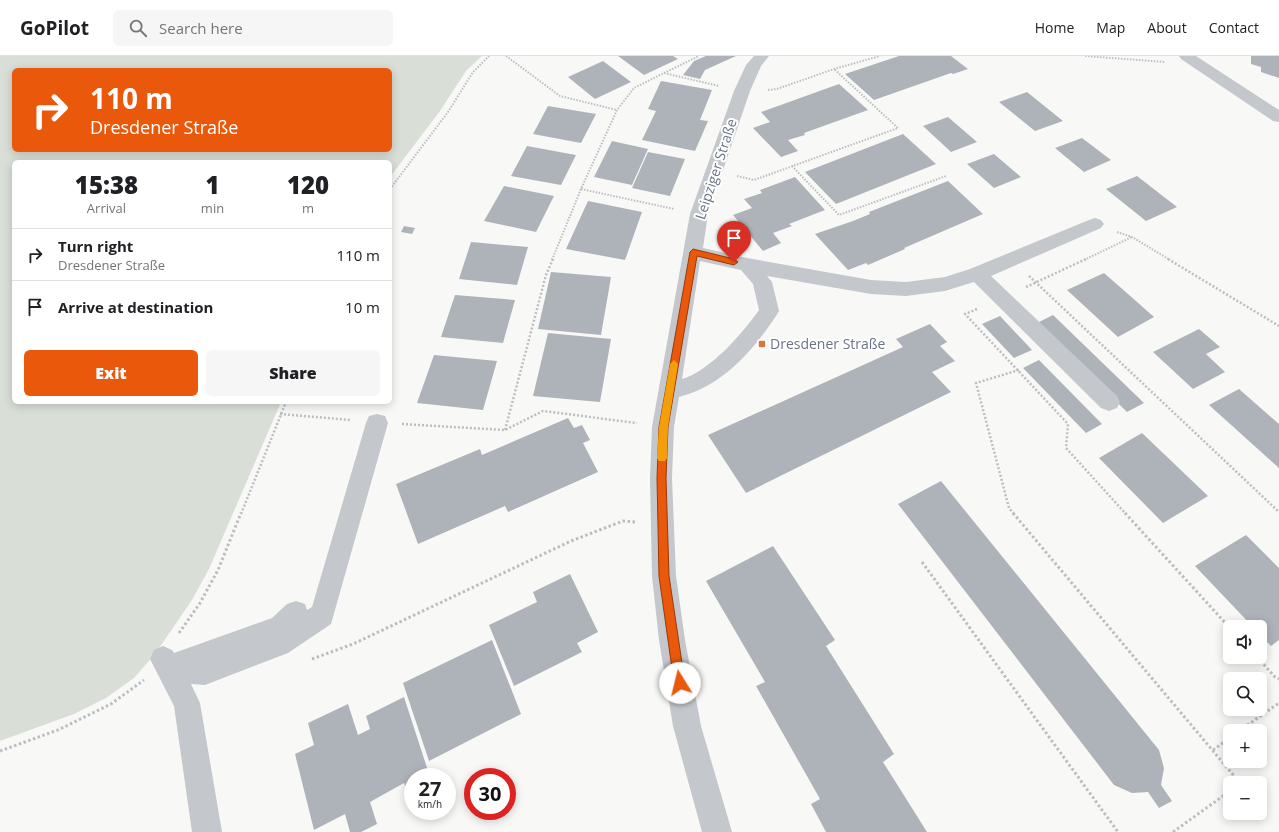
<!DOCTYPE html>
<html lang="en">
<head>
<meta charset="utf-8">
<style>
	:root { --surface:#fff; --page:#f6f6f6; --text:#202124; --muted:#757577; --line:#e0e0e0; --accent:#ea580c }
	body { margin:0; font-family:"Open Sans",sans-serif; background:var(--page); color:var(--text); height:100vh; display:flex; flex-direction:column; font-size:15px; white-space:nowrap }
	* { box-sizing:border-box; margin:0 }
	p { font-size:13px; color:var(--muted) }
	.icon { flex:none; width:22px; height:22px; fill:none; stroke:currentColor; stroke-width:2; stroke-linecap:round; stroke-linejoin:round }
	.map { position:relative; flex:1; overflow:hidden }
	.side { position:absolute; left:12px; top:104px; width:380px; height:244px; display:flex; flex-direction:column; background:var(--surface); border-radius:6px; box-shadow:0 2px 10px #0003 }
	.side>* { flex:none }
	.guide { position:absolute; left:12px; top:12px; width:380px; height:84px; border-radius:6px; box-shadow:0 2px 10px #0003; background:#ea580c; color:#fff; overflow:hidden }
	.controls { position:absolute; left:1223px; top:564px; display:grid; gap:8px }
	.controls a { display:grid; place-items:center; width:44px; height:44px; border-radius:6px; background:var(--surface); box-shadow:0 2px 10px #0003; font-size:20px }
	.speed { position:absolute; left:404px; top:712px; display:flex; gap:8px; font-size:20px; font-weight:700; text-align:center }
	.speed>* { display:grid; place-content:center; width:52px; height:52px; border-radius:50%; background:var(--surface); box-shadow:0 2px 10px #0003; line-height:1 }
	.speed small { font-size:10px; font-weight:400 }
	.speed .limit { border:6px solid #d22; background:#fff; color:#111 }
	.pin { position:absolute; display:grid; place-items:center; width:34px; height:34px; color:#fff; margin:-41px -17px; border-radius:50% 50% 50% 0; rotate:-45deg; box-shadow:0 0 4px #0007 }
	.pin .icon { rotate:45deg }
	.me { position:absolute; width:44px; margin:-22px; rotate:351deg; stroke-linejoin:round; filter:drop-shadow(0 0 3px #0008) }
	.turn { display:flex; align-items:center; gap:14px; height:84px; padding:0 12px; font-size:18px }
	.turn .icon { width:52px; height:52px; stroke-width:2.5 }
	.turn b { display:block; font-size:28px; line-height:34px }
	.eta { display:flex; justify-content:space-evenly; align-items:center; height:68px; text-align:center }
	.eta b { font-size:24px; font-weight:800; line-height:28px }
	.cta { display:flex; gap:8px; margin-top:auto; padding:8px 12px }
	.cta a { flex:1; height:46px; border-radius:6px; background:var(--accent); color:#fff; font-size:16px; font-weight:800; line-height:46px; text-align:center }
	.cta a+a { background:var(--page); color:var(--text) }
	ul { padding:0; list-style:none }
	li { display:flex; align-items:center; gap:12px; height:52px; padding:0 12px; border-top:1px solid var(--line) }
	li div { flex:1 }
	li b { display:block; font-size:15px }
	li em { font-style:normal }
	header { display:flex; align-items:center; gap:24px; box-sizing:border-box; height:56px; padding:0 20px; background:var(--surface); border-bottom:1px solid var(--line) }
	header strong { font-size:19px }
	nav { display:flex; gap:22px; margin-inline-start:auto; font-size:14px }
	.search { width:280px; height:36px; background:var(--page); display:flex; align-items:center; gap:10px; box-sizing:border-box; padding:0 14px; border-radius:6px; color:var(--muted); font-size:15px }
	.map>svg:first-child { display:block }
	.green { fill:#d9dfd7; fill-rule:evenodd }
	.building { fill:#aeb3ba }
	.lines { fill:none; stroke-linecap:round; stroke-linejoin:round }
	.path-far2 { stroke:#bcbec1; stroke-width:2; stroke-dasharray:1.5 1.5; stroke-linecap:butt }
	.path-far1 { stroke:#bcbec1; stroke-width:2.5; stroke-dasharray:2 2; stroke-linecap:butt }
	.path { stroke:#bcbec1; stroke-width:3; stroke-dasharray:2.5 2.5; stroke-linecap:butt }
	.minor { fill:#c4c7cb; fill-rule:evenodd }
	.route { fill:#ea580c; stroke:#983908 }
	.slow { fill:#f59e0b }
	.poi-dot { fill:#d67938; stroke:#fff; stroke-width:1.5 }
	.labels { text-anchor:middle; stroke-width:4; stroke-linejoin:round; paint-order:stroke }
	.street-label { font-size:14px; fill:#6a7485; stroke:#fff }
	.poi-label { font-size:14px; fill:#6a7485; stroke:#fff; text-anchor:start }
</style>
</head>
<body>
<header>
<strong>GoPilot</strong>
<div class="search"><svg class="icon" aria-label="search" viewBox="0 0 24 24"><circle cx="10" cy="10" r="6"/><path d="M15 15l6 6"/></svg>Search here</div>
<nav><a>Home</a><a>Map</a><a>About</a><a>Contact</a></nav>
</header>
<div class="map">
<svg width="1279" height="776" viewBox="0 0 1279 776">
	<rect width="100%" height="100%" fill="#f8f8f6"/>
	<path class="green" d="M0,0H482L466,15L440,55L390,121V106H14V346H281L209,513L192,544L155,598L134,622L106,642L74,658L0,685ZM14,14H390V94H14Z"/>
	<path class="building" d="M618,0H673L678,3L644,19Z
		M706,0H736L705,14L700,23L683,19L694,5Z
		M899,0H951L968,13L953,18L951,17L874,44L845,18Z
		M1251,0H1279V22L1261,16V11L1251,8Z
		M603,5L631,26L595,43L568,21Z
		M661,25L712,34L700,64L708,65L695,95L642,84L656,55L648,53Z
		M839,28L868,54L804,77L805,79L788,84L798,95L781,101L753,72L770,66L761,56Z
		M1027,36L1063,65L1035,75L999,46Z
		M548,50L596,58L581,87L533,78Z
		M948,61L977,86L951,96L923,70Z
		M903,78L936,108L836,148L805,116Z
		M1082,82L1111,104L1084,116L1055,92Z
		M612,85L648,93L632,129L594,121Z
		M527,90L576,99L561,129L511,120Z
		M648,96L685,103L670,140L632,132Z
		M994,98L1021,121L994,132L967,108Z
		M1137,120L1177,151L1146,165L1106,133Z
		M795,121L825,154L789,168L792,170L773,177L781,187L763,195L733,159L752,152L744,143L762,137L760,134Z
		M948,125L983,158L904,192L905,193L868,209L866,207L848,214L815,178L853,165L870,158L869,156Z
		M504,130L554,140L536,176L484,165Z
		M588,145L642,156L625,204L566,193Z
		M404,170L415,172L412,178L401,176Z
		M471,186L528,191L517,229L459,223Z
		M551,216L611,221L601,279L538,273Z
		M1104,217L1128,238L1154,261L1118,281L1067,234Z
		M455,239L515,244L503,287L441,281Z
		M1053,259L1144,347L1127,356L1037,267Z
		M1000,260L1032,294L1014,302L982,268Z
		M930,268L947,286L940,290L955,305L932,316L951,336L746,437L708,379L903,291L896,283Z
		M1199,273L1220,291L1206,298L1225,316L1193,333L1153,296Z
		M548,277L611,283L600,346L533,340Z
		M434,299L497,305L483,354L417,347Z
		M1039,304L1102,368L1086,377L1023,312Z
		M1239,333L1279,368V412L1209,349Z
		M568,362L574,372L582,369L590,384L583,387L598,416L508,456L505,450L418,488L396,428L480,393L482,399Z
		M1142,377L1208,440L1163,467L1099,402Z
		M941,425L1159,694L1164,712L1161,729L1172,745L1159,752L1148,736L1132,737L1114,729L898,448Z
		M1246,479L1279,512V584L1271,590L1260,579V571H1253L1195,510Z
		M773,490L835,584L826,590L894,698L883,706L927,776H826L811,748L820,743L756,630L765,626L706,525Z
		M570,518L598,576L577,587L582,596L514,630L489,569L537,546L533,536Z
		M492,584L521,658L429,705L403,627Z
		M404,641L430,721H413V735L408,738L404,727L370,746L377,768L361,776H350L345,758L314,774L295,698L314,689L308,667L348,648L358,679L370,673L366,660Z"/>
	<g class="lines">
		<path class="path-far2" d="M506,0L560,40L617,54
			M1085,0L1165,6
			M664,17L699,0
			M768,34L777,33L834,13L880,0
			M792,110L839,159L946,120
			M737,120L754,124L898,72L834,13
			M390,133L448,56L473,16L489,0
			M581,133L674,153
			M1117,176L1132,181L1170,204
			M552,204L581,133L617,54L634,32L664,17L719,30
			M1084,204L1132,181"/>
		<path class="path-far1" d="M1168,203L1279,270
			M1029,220L1279,456
			M1026,231L1086,203
			M977,253L965,258L1068,368L1066,392L1126,458
			M280,358L351,364
			M402,368L505,374L543,355L637,367
			M505,374L546,219L553,203
			M241,458L286,346
			M1014,458L1009,452L976,327L1019,314"/>
		<path class="path" d="M1013,457L1240,727
			M1125,457L1230,572
			M922,506L1118,776
			M179,577L200,547L218,514L241,457
			M1257,601L1275,621L1279,623
			M312,603L353,588L571,485L623,465L635,466
			M1239,675L1279,647
			M1213,694L1230,682
			M0,695L58,674L111,648L144,624
			M1173,776L1230,735"/>
		<path class="minor" d="M754,0H769L761,10L750,35L708,158L703,192L747,202L871,224L906,226L945,221L970,213L1089,164L1095,162L1101,164L1104,168L1101,172L991,220L1117,340L1120,346L1117,352L1109,355L1101,352L974,226L945,235L906,240L871,238L767,220L772,226L779,255L776,260C752,296 722,330 679,341L674,371L672,422L676,520L685,584L701,670L732,776H702L673,670L659,584L652,520L650,422L652,371L690,158L734,35L746,9ZM700,205L741,214L753,228L759,254C743,277 710,315 682,323Z
			M1179,0H1196L1279,54V66L1273,65L1181,3Z
			M377,358L385,360L388,367L331,568L288,597L205,629L191,628L200,647L222,776H192L174,650L150,603L154,594L163,590L172,594L174,597L272,562L287,548L296,545L305,548L307,554L312,551L366,367L369,360Z"/>
	</g>
	<path class="route" d="M693,193L734,203L738,206L734,209L697,200L668,371L666,422L669,520L685,627L683,631L680,632L676,631L674,627L659,520L657,422L659,371L690,196Z"/>
	<path class="slow" d="M674,304L678,308L668,371L667,402L665,405H659L657,402L659,371L670,308Z"/>
	<rect class="poi-dot" x="758" y="284" width="8" height="8" rx="2"/>
	<g class="labels">
		<g class="street-label">
			<text transform="translate(716 113) rotate(-72)" y="5">Leipziger Straße</text>
		</g>
		<g class="poi-label">
			<text x="770" y="293">Dresdener Straße</text>
		</g>
	</g>
</svg>
<div class="controls">
<a><svg class="icon" aria-label="sound" viewBox="0 0 24 24"><path d="M4 9h4l5-4v14l-5-4H4zM17 9q2 3 0 6"/></svg></a>
<a><svg class="icon" aria-label="search" viewBox="0 0 24 24"><circle cx="10" cy="10" r="6"/><path d="M15 15l6 6"/></svg></a>
<a>+</a>
<a>−</a>
</div>
<div class="speed"><div>27<small>km/h</small></div><div class="limit">30</div></div>
<div class="pin" style="left:734px;top:206px;background:#d93025"><svg class="icon" aria-label="arrive" viewBox="0 0 24 24"><path d="M6 21V4h12l-3 4 3 4H6"/></svg></div>
<svg class="me" style="left:680px;top:627px" viewBox="-20 -20 40 40"><circle r="19" fill="#fff"/><path d="M0-13L10 11 0 6-10 11z" fill="#ea580c"/></svg>
<div class="guide">
<div class="turn"><svg class="icon" aria-label="right" viewBox="0 0 24 24"><path d="M7 20v-9h11M14 6l5 5-5 5"/></svg><div><b>110 m</b>Dresdener Straße</div></div>
</div>
<section class="side">
<div class="eta">
<div><b>15:38</b><p>Arrival</p></div>
<div><b>1</b><p>min</p></div>
<div><b>120</b><p>m</p></div>
</div>
<ul>
<li><svg class="icon" aria-label="right" viewBox="0 0 24 24"><path d="M7 20v-9h11M14 6l5 5-5 5"/></svg><div><b>Turn right</b><p>Dresdener Straße</p></div><em>110 m</em></li>
<li><svg class="icon" aria-label="arrive" viewBox="0 0 24 24"><path d="M6 21V4h12l-3 4 3 4H6"/></svg><div><b>Arrive at destination</b></div><em>10 m</em></li>
</ul>
<div class="cta"><a>Exit</a><a>Share</a></div>
</section>
</div>
</body>
</html>
